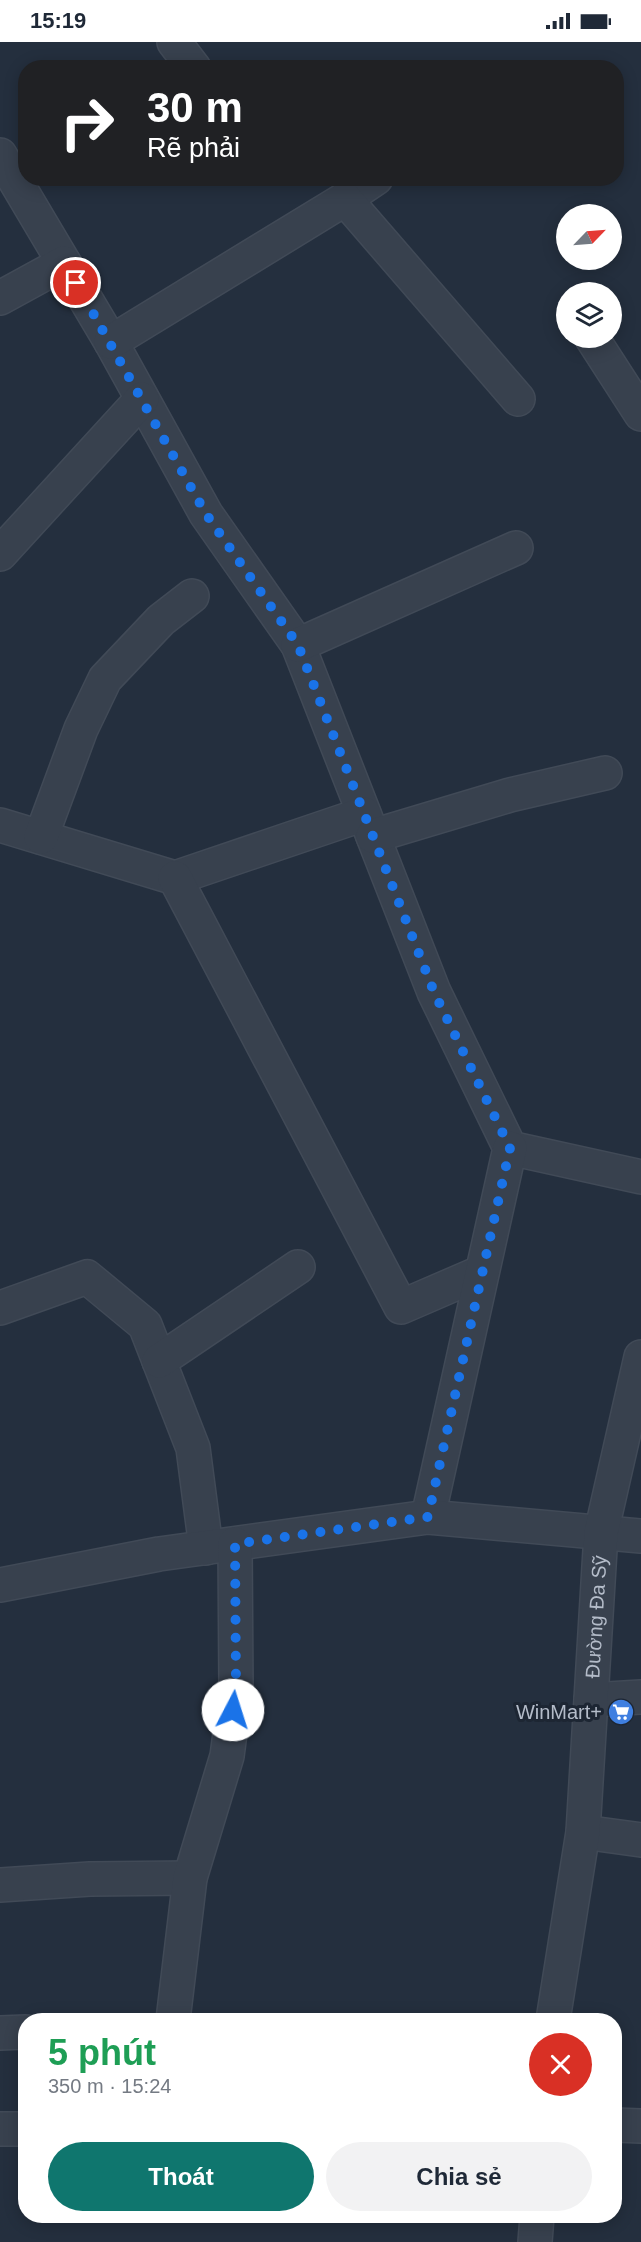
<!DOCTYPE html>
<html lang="vi">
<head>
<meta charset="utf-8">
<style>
	:root { --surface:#fff; --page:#f2f2f3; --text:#1f2937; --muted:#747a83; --accent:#0f766e }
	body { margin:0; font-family:Helvetica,sans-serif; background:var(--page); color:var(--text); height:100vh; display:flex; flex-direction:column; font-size:22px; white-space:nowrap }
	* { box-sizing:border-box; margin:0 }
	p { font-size:20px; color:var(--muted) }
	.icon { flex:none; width:33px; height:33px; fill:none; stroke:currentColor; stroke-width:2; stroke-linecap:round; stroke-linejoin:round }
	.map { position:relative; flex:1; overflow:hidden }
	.details { position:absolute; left:18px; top:1971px; width:604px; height:210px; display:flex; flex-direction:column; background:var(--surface); border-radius:24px; box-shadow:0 3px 15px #0003 }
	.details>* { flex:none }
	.top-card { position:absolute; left:18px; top:18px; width:606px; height:126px; border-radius:24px; box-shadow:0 3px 15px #0003; background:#202124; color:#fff; overflow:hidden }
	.needle { width:39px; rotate:65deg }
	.tools { position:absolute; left:556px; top:162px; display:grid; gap:12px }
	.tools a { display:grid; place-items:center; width:66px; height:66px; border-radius:50%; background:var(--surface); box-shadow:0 3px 15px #0003; font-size:30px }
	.pin { position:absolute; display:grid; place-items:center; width:51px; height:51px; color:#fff; margin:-26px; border:3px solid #fff; border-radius:50%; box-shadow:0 2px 6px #0007 }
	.me { position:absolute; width:66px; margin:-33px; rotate:5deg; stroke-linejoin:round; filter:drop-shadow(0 0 4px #0008) }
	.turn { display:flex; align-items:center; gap:21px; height:126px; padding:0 30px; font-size:27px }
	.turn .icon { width:78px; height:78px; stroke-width:2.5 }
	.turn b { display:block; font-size:42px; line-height:51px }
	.round { display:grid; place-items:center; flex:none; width:63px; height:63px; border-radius:32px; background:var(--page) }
	.headline { display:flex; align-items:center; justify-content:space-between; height:102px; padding:0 30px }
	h1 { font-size:36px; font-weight:700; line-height:45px; color:#1e9e55 }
	.action { display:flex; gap:12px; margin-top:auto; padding:12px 30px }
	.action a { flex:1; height:69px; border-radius:36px; background:var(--accent); color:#fff; font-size:24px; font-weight:700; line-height:69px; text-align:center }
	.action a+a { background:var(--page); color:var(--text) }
	.status { display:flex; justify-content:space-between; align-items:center; height:42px; padding:0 30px; background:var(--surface); direction:ltr }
	.status svg { height:16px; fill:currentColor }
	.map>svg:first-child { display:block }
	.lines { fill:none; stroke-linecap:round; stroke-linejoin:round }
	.minor-casing { stroke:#414a57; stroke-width:36 }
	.minor { stroke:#38414e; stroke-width:33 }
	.route { stroke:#1a73e8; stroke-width:10; stroke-dasharray:0 18 }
	.labels { text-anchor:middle; stroke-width:6; stroke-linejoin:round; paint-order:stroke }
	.street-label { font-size:20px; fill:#b4bcc9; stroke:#1d2633 }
	.poi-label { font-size:20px; fill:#b4bcc9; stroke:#1d2633; text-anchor:end }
</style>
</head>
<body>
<div class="status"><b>15:19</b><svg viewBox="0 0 49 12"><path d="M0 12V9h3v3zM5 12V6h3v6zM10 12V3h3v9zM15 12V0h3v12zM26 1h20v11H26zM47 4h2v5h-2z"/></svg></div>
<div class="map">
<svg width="641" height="2200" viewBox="0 0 641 2200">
	<rect width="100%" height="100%" fill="#242f3e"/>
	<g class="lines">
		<g class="minor-casing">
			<g id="minor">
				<path d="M174,0L194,26"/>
				<path d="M0,113L111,300L206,472L298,603L434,950L510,1106L641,1135"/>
				<path d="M345,157L376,136"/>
				<path d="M0,256L64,221"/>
				<path d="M592,296L641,372"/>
				<path d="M111,300L345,157L518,357"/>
				<path d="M0,512L142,357"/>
				<path d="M298,603L516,506"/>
				<path d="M0,783L175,836L364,772"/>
				<path d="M373,794L510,753L605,731"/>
				<path d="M41,795L81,687L105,637L161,578L192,554"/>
				<path d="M175,836L401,1265L482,1230"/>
				<path d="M0,1266L87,1235L145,1283L193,1406L206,1506"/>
				<path d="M159,1319L298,1225"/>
				<path d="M428,1475L510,1106"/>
				<path d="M0,1543L159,1512L428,1475L641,1494"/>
				<path d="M591,1658L641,1655"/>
				<path d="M583,1790L641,1798"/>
				<path d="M0,1843L90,1837L190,1836"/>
				<path d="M173,1978L190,1836L227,1714L236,1646L235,1502"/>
				<path id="s1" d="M553,1978L583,1790L601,1491L641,1315"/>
				<path d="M0,1991L26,1990"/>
				<path d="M615,2083L641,2084"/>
				<path d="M0,2087H26"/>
				<path d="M535,2200L537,2174"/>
			</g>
		</g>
		<use href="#minor" class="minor"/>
	</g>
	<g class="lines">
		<path class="route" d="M76,241L206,472L298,603L434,950L510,1106L428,1475L235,1502L236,1646L233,1668"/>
	</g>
	<defs>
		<g id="supermarket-disc" transform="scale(1.35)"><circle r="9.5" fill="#3f7fe0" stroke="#1d2633"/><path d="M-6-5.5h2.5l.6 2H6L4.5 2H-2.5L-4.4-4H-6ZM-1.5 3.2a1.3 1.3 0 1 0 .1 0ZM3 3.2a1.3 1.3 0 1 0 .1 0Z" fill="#fff"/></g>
	</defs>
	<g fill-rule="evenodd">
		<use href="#supermarket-disc" x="621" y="1670"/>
	</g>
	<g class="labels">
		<g class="street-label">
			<text dy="7" stroke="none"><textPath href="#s1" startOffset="406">Đường Đa Sỹ</textPath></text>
		</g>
		<g class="poi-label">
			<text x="602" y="1677">WinMart+</text>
		</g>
	</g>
</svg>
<div class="tools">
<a><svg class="needle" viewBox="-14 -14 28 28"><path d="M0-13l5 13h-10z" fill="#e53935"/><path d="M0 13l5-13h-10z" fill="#747a83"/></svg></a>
<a><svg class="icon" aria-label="layers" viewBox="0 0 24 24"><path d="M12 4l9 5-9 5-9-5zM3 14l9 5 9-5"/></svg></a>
</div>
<div class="pin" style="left:76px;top:241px;background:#d93025"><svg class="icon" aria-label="arrive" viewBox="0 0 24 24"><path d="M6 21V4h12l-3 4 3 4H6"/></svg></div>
<svg class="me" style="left:233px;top:1668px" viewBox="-20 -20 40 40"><circle r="19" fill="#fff"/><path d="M0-13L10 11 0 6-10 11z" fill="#1a73e8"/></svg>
<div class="top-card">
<div class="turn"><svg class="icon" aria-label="right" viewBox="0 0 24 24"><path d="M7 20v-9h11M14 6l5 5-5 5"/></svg><div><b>30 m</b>Rẽ phải</div></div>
</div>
<section class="details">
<div class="headline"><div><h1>5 phút</h1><p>350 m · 15:24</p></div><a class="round" style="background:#d93025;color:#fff"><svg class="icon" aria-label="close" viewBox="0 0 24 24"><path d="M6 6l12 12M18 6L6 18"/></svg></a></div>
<div class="action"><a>Thoát</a><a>Chia sẻ</a></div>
</section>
</div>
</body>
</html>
